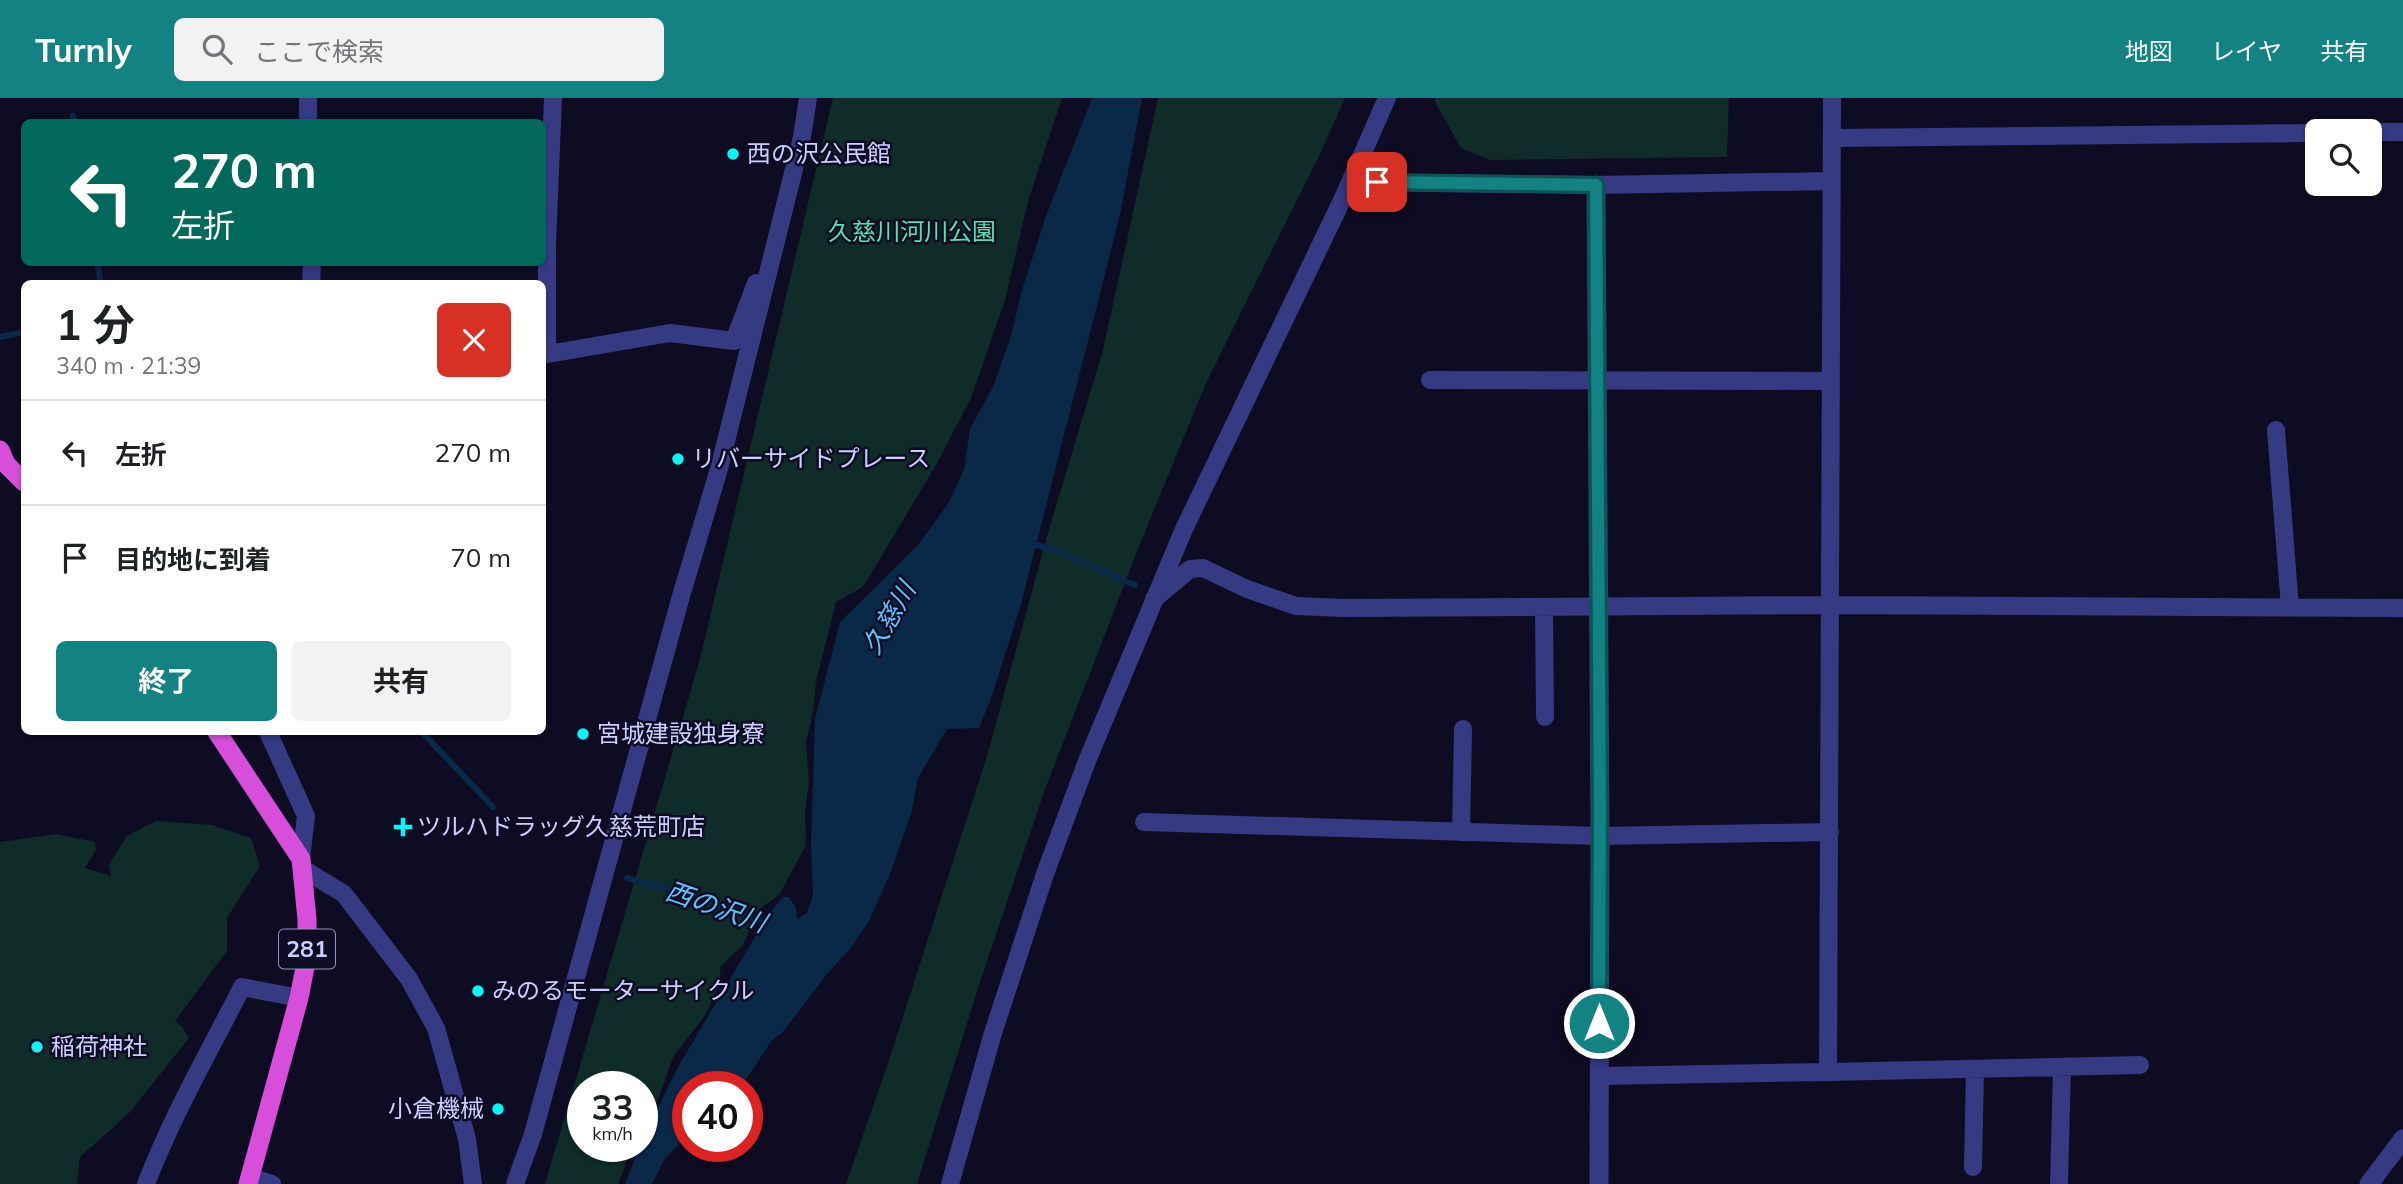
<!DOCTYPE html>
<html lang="ja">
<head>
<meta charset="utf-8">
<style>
	:root { --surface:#fff; --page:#f2f2f2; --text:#202124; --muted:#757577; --line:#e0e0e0; --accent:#128283 }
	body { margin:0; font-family:Mulish,"Noto Sans JP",sans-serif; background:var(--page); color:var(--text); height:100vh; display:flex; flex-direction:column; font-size:26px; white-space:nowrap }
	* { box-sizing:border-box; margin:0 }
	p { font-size:23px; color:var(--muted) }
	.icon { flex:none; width:38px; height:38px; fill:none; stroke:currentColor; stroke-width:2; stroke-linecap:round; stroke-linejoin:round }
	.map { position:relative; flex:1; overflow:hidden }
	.panel { position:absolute; left:21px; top:182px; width:525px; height:455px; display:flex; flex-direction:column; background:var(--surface); border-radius:10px; box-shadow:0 2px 5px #0004 }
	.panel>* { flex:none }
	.banner { position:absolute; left:21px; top:21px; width:525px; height:147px; border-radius:10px; box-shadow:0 2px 5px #0004; background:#00695c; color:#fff; overflow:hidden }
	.controls { position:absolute; left:2305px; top:21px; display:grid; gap:14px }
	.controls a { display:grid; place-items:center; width:77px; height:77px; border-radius:10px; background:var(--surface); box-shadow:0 2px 5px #0004; font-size:35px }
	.speed { position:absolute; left:567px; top:973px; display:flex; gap:14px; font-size:35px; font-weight:700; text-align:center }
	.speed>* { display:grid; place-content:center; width:91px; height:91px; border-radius:50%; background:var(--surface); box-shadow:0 2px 5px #0004; line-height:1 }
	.speed small { font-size:18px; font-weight:400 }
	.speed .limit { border:10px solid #d22; background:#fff; color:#111 }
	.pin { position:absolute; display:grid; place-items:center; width:60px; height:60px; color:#fff; margin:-30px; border-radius:14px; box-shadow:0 4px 10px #0006 }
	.me { position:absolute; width:77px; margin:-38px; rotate:0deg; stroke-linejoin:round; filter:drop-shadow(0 0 5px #0008) }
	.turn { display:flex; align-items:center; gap:24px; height:147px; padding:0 35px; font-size:32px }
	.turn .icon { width:91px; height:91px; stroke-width:2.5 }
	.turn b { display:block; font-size:49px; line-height:60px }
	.round { display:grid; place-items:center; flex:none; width:74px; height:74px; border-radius:10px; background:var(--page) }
	.summary { display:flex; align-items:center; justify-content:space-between; height:119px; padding:0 35px }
	h1 { font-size:42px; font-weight:700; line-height:52px }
	.button { display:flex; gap:14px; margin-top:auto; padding:14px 35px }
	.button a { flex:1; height:80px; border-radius:10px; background:var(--accent); color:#fff; font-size:28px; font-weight:700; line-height:80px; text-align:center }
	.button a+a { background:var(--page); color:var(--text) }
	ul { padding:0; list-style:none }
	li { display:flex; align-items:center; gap:21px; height:105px; padding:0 35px; border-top:2px solid var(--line) }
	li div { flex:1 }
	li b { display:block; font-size:26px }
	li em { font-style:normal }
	header { display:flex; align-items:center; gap:42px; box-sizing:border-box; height:98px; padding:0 35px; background:var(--accent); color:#fff }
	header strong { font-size:33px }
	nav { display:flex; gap:38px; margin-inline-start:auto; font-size:24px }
	.search { width:490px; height:63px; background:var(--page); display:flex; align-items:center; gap:18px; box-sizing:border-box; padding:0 24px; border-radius:10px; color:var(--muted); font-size:26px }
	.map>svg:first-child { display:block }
	.green { fill:#0f2c28 }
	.water { fill:#0a2848 }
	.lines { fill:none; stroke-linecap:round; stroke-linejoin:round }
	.stream { stroke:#0a2848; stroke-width:6 }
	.minor { stroke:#353a83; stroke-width:18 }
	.tertiary { stroke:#353a83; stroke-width:19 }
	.trunk { stroke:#d64ed9; stroke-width:19 }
	.route-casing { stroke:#0c5455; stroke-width:18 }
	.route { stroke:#128283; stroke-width:12 }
	.poi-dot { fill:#00f8f7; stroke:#0e0c22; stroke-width:2.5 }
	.labels { text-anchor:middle; stroke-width:5; stroke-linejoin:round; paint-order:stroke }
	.shield { fill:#0e0c22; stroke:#9493bd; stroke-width:2 }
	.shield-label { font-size:23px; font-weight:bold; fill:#cdcdff }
	.poi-label { font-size:24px; fill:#cdcdff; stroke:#0e0c22; text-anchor:start }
	.park-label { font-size:24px; fill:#53e5b1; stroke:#0e0c22 }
	.water-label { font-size:26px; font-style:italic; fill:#5bc4ff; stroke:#0e0c22 }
</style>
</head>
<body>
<header>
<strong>Turnly</strong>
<div class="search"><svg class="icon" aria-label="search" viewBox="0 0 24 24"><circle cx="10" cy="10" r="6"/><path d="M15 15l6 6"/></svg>ここで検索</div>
<nav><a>地図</a><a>レイヤ</a><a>共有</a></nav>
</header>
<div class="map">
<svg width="2403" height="1086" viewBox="0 0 2403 1086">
	<rect width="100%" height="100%" fill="#0e0c22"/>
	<path class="green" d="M833,0H1062L1028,103L1005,202L971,300L936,367L863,489L836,504L816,583L813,614L806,645L809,684L805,714L806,747L779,797L759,811L743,847L721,868L718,890L704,919L673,959L659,999L642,1031V989H583V1048H633L618,1086H545L700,561Z
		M1158,0H1345L1320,56L1206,285L1138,451L1044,694L979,887L917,1086H846L888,965L987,658L1047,438L1103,252Z
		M1435,0H1729L1727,59L1490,62L1461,50L1435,4Z
		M156,723L212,727L251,740L260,768L227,820V853L175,923L183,930L189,940L130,1014L80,1059L77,1086H0V744L56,736L95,744L96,752L85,770L111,778L109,766L127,738Z"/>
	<path class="water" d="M1092,0H1142L1120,117L1020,510L991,600L979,630L947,631L918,680L911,716L890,776L869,823L851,850L827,876L782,935L772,942L741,989H688V1036L664,1062L652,1086H625L639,1050L642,1048V1042L678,969L768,817L783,799H789L796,810L797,821L807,815L813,797L811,746L815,621L840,524L918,447L948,406L964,372L970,331L992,291L1010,242L1022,192L1046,118Z"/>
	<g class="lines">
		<path class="stream" d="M73,18L74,24
			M97,164L101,186
			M0,239L24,234
			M1029,445L1055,452L1135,487
			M422,634L493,709
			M627,780L748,815L771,827"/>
		<path class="minor" d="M308,0V24
			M2370,34H2403
			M1832,40L2317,35
			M1350,84L1596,87L1831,83
			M311,186L312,164
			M547,256V146L553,0
			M542,257L670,235L734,243L756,185
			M1430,282L1830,283
			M2276,332L2290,509
			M1154,501L1190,471L1203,470L1247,491L1296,508L1344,510L1831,507L2403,510
			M1544,510L1545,619
			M268,634L306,718L301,761
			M1144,724L1600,738L1830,734
			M1461,734L1463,631
			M303,771L344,796L409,881L436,930L467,1041L473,1086
			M1828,974L2140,967
			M1599,978L1828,974L1832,0
			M1973,1069L1975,971
			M250,1079L272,1086
			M146,1086C173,1016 208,956 242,889L299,900
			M515,1086L533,1036L681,498L719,371L802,39L808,0
			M950,1086L993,935L1045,776L1087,663L1184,431L1344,98L1387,0
			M2059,1086L2062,969"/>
		<path class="tertiary" d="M1596,87L1600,738L1599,1086
			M2369,1086L2403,1041"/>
		<path class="trunk" d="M0,352L6,366L24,384
			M217,634L301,761L307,821V859L299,900L248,1086"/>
	</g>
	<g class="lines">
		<g class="route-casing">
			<path id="route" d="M1377,84L1596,87L1600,712L1599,925"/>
		</g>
		<use href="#route" class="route"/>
	</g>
	<g class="poi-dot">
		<circle cx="733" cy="56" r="7"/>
		<circle cx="678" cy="361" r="7"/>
		<circle cx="583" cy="636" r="7"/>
		<path d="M399.5 718.5h7v7h7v7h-7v7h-7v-7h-7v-7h7z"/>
		<circle cx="478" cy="893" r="7"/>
		<circle cx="37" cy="949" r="7"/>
		<circle cx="498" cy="1011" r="7"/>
	</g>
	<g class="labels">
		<rect class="shield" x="279" y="831.5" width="56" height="39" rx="5"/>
		<g class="shield-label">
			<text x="307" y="859">281</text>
		</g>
		<g class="poi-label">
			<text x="747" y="64">西の沢公民館</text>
			<text x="692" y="369">リバーサイドプレース</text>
			<text x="597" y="644">宮城建設独身寮</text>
			<text x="417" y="737">ツルハドラッグ久慈荒町店</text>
			<text x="492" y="901">みのるモーターサイクル</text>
			<text x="51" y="957">稲荷神社</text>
			<text x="484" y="1019" text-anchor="end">小倉機械</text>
		</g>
		<g class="park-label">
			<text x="912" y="142">久慈川河川公園</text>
		</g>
		<g class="water-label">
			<text transform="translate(889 520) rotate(-60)" y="9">久慈川</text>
			<text transform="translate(716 809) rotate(19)" y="9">西の沢川</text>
		</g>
	</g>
</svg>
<div class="controls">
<a><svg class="icon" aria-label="search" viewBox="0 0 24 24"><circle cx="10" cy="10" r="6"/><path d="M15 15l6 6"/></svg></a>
</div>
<div class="speed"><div>33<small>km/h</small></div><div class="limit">40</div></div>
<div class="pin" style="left:1377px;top:84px;background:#d93025"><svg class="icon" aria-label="arrive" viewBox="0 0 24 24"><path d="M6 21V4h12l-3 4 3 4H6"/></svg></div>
<svg class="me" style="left:1599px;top:925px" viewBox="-20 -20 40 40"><circle r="17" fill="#128283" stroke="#fff" stroke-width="3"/><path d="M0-11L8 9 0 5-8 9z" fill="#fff"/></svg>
<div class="banner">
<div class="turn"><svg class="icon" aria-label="left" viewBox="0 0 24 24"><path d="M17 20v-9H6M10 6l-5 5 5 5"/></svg><div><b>270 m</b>左折</div></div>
</div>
<section class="panel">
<div class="summary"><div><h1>1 分</h1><p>340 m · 21:39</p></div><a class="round" style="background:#d93025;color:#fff"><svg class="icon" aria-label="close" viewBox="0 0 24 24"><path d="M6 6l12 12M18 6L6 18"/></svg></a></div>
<ul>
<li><svg class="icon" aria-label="left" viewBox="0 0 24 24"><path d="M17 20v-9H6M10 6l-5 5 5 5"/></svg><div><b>左折</b></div><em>270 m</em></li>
<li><svg class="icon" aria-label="arrive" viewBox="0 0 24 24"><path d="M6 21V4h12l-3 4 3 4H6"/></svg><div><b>目的地に到着</b></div><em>70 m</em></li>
</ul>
<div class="button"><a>終了</a><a>共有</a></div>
</section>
</div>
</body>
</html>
